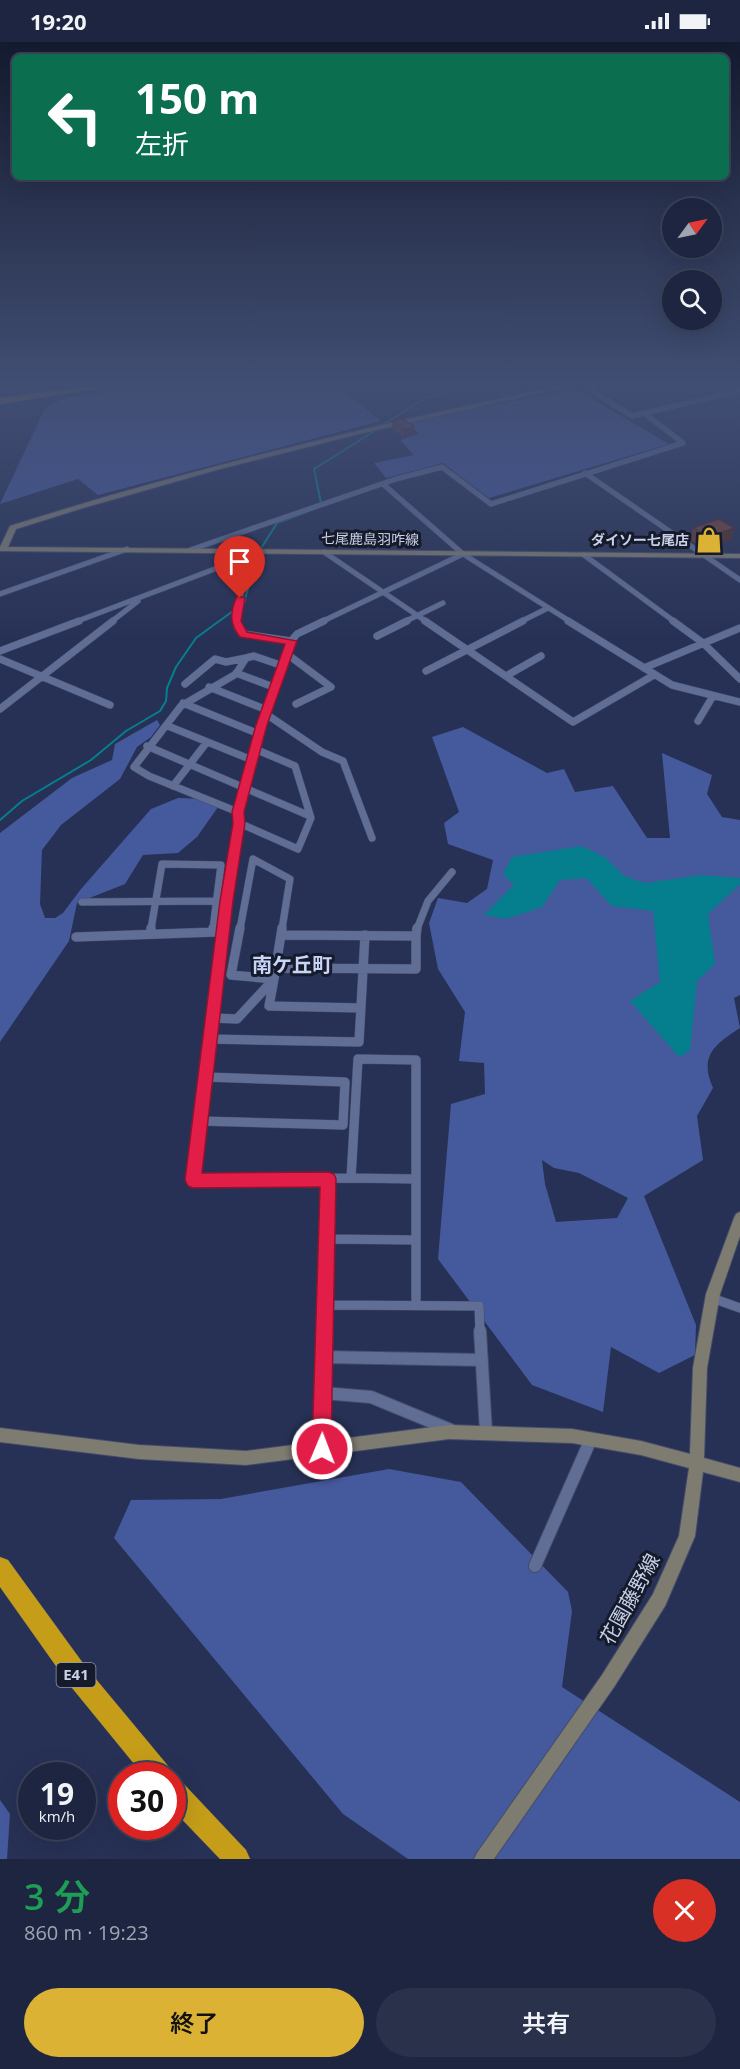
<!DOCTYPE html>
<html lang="ja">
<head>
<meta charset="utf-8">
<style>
	:root { --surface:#1d2540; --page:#2a314b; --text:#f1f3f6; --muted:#a0a5b1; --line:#3b4259; --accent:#dbb233 }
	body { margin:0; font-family:"Open Sans","Noto Sans JP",sans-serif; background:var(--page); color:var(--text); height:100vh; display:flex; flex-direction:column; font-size:22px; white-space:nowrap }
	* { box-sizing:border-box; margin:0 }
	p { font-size:20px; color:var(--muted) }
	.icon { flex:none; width:33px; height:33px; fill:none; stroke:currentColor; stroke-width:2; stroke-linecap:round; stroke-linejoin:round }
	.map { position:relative; height:1817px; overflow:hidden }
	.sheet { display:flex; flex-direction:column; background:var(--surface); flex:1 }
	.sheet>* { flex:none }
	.hud { position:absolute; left:12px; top:12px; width:717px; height:126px; border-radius:9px; box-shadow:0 6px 24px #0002,0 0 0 2px var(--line); background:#0b6e4f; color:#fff; overflow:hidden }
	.needle { width:39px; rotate:57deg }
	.controls { position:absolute; left:662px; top:156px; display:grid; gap:12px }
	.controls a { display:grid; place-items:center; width:60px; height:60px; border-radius:50%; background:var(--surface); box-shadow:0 6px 24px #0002,0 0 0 2px var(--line); font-size:30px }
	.speed { position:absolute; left:18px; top:1720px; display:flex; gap:12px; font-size:30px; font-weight:700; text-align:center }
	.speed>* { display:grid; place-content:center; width:78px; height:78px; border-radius:50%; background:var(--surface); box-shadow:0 6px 24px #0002,0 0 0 2px var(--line); line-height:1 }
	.speed small { font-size:15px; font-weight:400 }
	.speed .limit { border:9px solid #d22; background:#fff; color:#111 }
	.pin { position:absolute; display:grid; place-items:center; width:51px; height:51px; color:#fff; margin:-62px -26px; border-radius:50% 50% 50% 0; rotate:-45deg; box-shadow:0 0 6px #0007 }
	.pin .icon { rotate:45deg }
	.me { position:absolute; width:66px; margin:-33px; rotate:1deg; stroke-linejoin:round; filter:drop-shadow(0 0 4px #0008) }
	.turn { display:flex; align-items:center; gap:21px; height:126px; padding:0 24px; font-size:27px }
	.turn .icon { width:78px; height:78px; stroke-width:2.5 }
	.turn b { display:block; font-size:42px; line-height:51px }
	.round { display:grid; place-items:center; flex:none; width:63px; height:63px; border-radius:32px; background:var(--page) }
	.overview { display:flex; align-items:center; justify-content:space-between; height:102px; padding:0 24px }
	h1 { font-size:36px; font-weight:600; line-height:45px; color:#1e9e55 }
	.button { display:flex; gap:12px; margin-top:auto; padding:12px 24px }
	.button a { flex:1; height:69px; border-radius:36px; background:var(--accent); color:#111; font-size:24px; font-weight:600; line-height:69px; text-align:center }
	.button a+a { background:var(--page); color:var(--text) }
	.status { display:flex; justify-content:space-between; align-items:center; height:42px; padding:0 30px; background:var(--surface); direction:ltr }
	.status svg { height:16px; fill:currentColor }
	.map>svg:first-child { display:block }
	.green { fill:#45599d; fill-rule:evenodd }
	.water { fill:#057f8e }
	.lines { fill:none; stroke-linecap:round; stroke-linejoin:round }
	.stream { stroke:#057f8e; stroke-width:2 }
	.street-far3-casing { stroke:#444c6a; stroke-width:6 }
	.street-far2-casing { stroke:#444c6a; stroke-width:8 }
	.street-far1-casing { stroke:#444c6a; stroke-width:10 }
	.street-casing { stroke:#444c6a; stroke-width:14 }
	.secondary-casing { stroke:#444c6a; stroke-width:2 }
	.highway-casing { stroke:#444c6a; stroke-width:1 }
	.street-far3 { stroke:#606e96; stroke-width:5 }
	.street-far2 { stroke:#606e96; stroke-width:7 }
	.street-far1 { stroke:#606e96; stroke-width:9 }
	.street { stroke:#606e96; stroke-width:12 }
	.secondary { fill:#7e7c70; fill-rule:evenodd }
	.highway { fill:#c59d19; fill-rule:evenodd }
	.wall { fill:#603933 }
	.shaded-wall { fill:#4e2e29 }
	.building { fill:#70423b; stroke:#4e2e29; stroke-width:1.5 }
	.route { fill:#e11d48; stroke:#92132f; stroke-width:1.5 }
	.labels { text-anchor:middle; stroke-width:6; stroke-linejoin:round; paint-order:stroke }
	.far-street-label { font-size:14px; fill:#c9d1e8; stroke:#151b2b }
	.far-poi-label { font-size:14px; font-weight:bold; fill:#c9d1e8; stroke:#151b2b; text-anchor:end }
	.shield { fill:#151b2b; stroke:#939aaf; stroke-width:1.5 }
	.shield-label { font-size:15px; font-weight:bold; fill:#c9d1e8 }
	.quarter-label { font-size:20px; font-weight:bold; fill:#c8d5f9; stroke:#151b2b }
	.near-street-label { font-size:20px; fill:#c9d1e8; stroke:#151b2b }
</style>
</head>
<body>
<div class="status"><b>19:20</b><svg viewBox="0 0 49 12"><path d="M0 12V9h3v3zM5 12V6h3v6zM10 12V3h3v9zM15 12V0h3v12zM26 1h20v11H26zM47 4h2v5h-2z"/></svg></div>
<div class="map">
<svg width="740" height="1817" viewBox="0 0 740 1817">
	<rect width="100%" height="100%" fill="#273155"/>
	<path class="green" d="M137,345H338L381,379L98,453L78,437L0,462L45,366L65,356Z
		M575,347L669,402L489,456L443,421L386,436L374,421L414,413L400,398L419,391L404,381Z
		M157,678L160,683L151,695L137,705L120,737L61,783L42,808L40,862L45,876H55L63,871L81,847L151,767L178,756L208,757L218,765L197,795L178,811L143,813L125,842L77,861L69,899L0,1000V791L72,736L112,718L115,702Z
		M463,685L547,731L564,727L575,750L613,744L647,796H670L662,711L712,733L707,752L722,775L740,778V953L734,956L740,986C714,1003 699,1014 713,1046L697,1074L703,1118L644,1154L696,1283L695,1313L659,1331L611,1305L603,1370L532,1343L438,1217L451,1062L485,1052L484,1021L459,1019L465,970L438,927L429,881L438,856L467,861L487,847L493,818L448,802L444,781L459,770L432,695ZM542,1118L554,1126L579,1131L628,1156L617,1176L556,1180L545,1142Z
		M389,1427L461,1440L568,1550L572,1569L562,1645L740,1760V1817H408L343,1772L114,1496L131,1458L221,1457Z
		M0,1758L10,1772L7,1817H0Z"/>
	<path class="water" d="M582,804L606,816L624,834L645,841L702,833L740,836V842L708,872L715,922L697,939L690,1009L679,1015L630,959L660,940L653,869L612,864L586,836L560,838L542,865L506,877L484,873L514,843L503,832L512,815Z"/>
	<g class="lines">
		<path class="stream" d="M384,382L422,358L461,345
			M321,461L314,427L373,390
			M0,778L22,759L91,718L126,689L160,669L166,659L167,646L176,625L196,596L244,561L257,513L277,481L307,470"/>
		<g class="street-far3-casing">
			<path id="street-far3" d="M586,345L632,374L740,349
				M644,371L683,401
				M585,431L740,538
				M383,442L463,512L571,580
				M190,508L396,437L442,425L491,462L683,401
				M324,510L427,580
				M584,513L675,580
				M0,552L127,507
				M75,580L241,517L252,509
				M111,580L138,559
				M237,580C237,557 247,533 252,509
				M321,580L463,512
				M404,580L443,561
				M520,580L548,566"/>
		</g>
		<g class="street-far2-casing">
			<path id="street-far2" d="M237,579V585L244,592L291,599
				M425,579L573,680L654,633
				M568,579L672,643L740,660
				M673,579L703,601L740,637
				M377,594L407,579
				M0,609L79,579
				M287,612L331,645L296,662
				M0,617L110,663
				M644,626L740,586
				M426,629L523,579
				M236,631L276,646
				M506,634L541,614
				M185,642L215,617L226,620L246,616
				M209,645L267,668
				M183,661L259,692
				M0,667L113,579
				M266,672L322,710L343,719L372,796
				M698,679L713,654
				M168,684L252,718
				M147,704L310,774
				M173,744L207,700
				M238,770L149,734L134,725L181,664L236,632L246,616L254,614L283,624
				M239,781L298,807L311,776L295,724L255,707
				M82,860L217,859
				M151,887L162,822L221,823L213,887
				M223,887L239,781L238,770L262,683L291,599L297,592L324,579
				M240,887L253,817L290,837L282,887
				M417,887L428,859L452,830"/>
		</g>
		<g class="street-far1-casing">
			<path id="street-far1" d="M223,886L193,1138L351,1136L358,1017L416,1018V1264
				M240,886L231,933L274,937
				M213,890V886
				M150,892L151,886
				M416,894L417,886
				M76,895L216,890
				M275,926L416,927V894L281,893
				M274,937L269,964L361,966
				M274,937L282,886
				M212,976L237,977L274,937
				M210,997L359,1000L365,893
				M200,1079L343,1083L345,1040L206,1035
				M351,1136L416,1137
				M327,1197L416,1198
				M712,1256L740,1266
				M325,1263L479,1264L480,1290
				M325,1290L328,1137"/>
		</g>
		<g class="street-casing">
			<path id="street" d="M480,1289L486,1390
				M324,1315L482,1318
				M323,1351L371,1355L451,1388
				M322,1407L325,1289
				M535,1524L591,1397"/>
		</g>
		<g class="secondary-casing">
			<path id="secondary" d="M553,345H566L355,393L220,427L83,466L16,487L8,505L740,512V516L0,509V505L10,484C189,427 370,384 553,345Z
				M740,1170V1194L720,1252L707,1326L704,1416L740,1426V1440L703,1430L695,1494L665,1564L614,1645L494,1817H474L477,1811L602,1633L653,1552L679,1494L689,1426L641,1413L572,1401L449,1397L246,1423L139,1417L0,1400V1386L139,1403L246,1409L449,1383L572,1387L641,1399L690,1412L693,1326L706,1252L734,1176L736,1172Z"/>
		</g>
		<g class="highway-casing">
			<path id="highway" d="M83,345H108L0,362V356Z
				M730,345H740V350Z
				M0,1515L8,1518L85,1624L169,1725L172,1734H144L68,1641L0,1545Z
				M172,1736L181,1739L246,1808L250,1817H220L172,1767Z"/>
		</g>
		<use href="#street-far3" class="street-far3"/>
		<use href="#street-far2" class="street-far2"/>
		<use href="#street-far1" class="street-far1"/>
		<use href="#street" class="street"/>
		<use href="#secondary" class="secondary"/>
		<use href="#highway" class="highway"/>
	</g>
	<path class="wall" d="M392,379L414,384V392L404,395L392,387Z
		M693,486H734L731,498L704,507L690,498Z"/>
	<path class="shaded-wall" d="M414,384V392L404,395V388Z
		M734,486L731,498L704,507L707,495Z"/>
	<path class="building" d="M403,377L414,384L404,388L392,379Z
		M719,477L734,486L707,495L693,486Z"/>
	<linearGradient id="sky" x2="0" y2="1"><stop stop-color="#151b2f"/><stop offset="0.57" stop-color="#414e73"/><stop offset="1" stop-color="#414e73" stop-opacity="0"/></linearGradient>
	<rect width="740" height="600" fill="url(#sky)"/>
	<path class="route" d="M237,554L245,556L241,579L247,590L297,599L267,683L244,770L245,781L233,859L202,1131L328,1130L334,1132L336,1137L331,1407L328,1414L322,1417L315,1414L312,1407L320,1145L193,1146L188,1144L185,1138L220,859L233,781L232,770L256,683L285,602L240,595C229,582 230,570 237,554Z"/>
	<defs>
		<g id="shop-bare" transform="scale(2.07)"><path d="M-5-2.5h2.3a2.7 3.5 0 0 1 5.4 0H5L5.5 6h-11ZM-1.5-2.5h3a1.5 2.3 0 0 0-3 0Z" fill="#dbb233" stroke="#151b2b" stroke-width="2.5" paint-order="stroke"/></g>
	</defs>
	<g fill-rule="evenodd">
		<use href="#shop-bare" x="709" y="498"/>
	</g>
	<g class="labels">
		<g class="far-street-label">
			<text transform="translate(370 497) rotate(1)" y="5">七尾鹿島羽咋線</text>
		</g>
		<g class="far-poi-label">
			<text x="689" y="503">ダイソー七尾店</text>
		</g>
		<rect class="shield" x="56.5" y="1621" width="39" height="24" rx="4.5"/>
		<g class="shield-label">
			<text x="76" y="1638">E41</text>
		</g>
		<g class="quarter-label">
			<text x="292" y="930">南ケ丘町</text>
		</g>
		<g class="near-street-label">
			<text transform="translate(630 1557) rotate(-61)" y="7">花園藤野線</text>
		</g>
	</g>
</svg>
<div class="controls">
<a><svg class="needle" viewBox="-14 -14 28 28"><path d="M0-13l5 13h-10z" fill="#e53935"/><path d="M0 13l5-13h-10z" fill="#a0a5b1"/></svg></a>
<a><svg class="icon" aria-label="search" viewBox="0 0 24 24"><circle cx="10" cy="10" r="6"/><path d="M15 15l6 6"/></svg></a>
</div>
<div class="speed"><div>19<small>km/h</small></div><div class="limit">30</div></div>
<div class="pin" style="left:240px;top:556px;background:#d93025"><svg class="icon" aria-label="arrive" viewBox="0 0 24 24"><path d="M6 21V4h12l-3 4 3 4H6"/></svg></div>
<svg class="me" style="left:322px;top:1407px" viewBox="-20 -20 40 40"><circle r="17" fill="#e11d48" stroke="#fff" stroke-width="3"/><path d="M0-11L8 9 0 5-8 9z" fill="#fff"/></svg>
<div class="hud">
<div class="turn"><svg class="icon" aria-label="left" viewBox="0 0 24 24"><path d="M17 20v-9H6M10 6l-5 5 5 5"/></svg><div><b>150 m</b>左折</div></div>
</div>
</div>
<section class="sheet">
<div class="overview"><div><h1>3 分</h1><p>860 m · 19:23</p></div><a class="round" style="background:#d93025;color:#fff"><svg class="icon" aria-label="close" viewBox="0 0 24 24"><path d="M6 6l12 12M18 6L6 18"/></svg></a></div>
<div class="button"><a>終了</a><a>共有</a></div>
</section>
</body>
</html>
